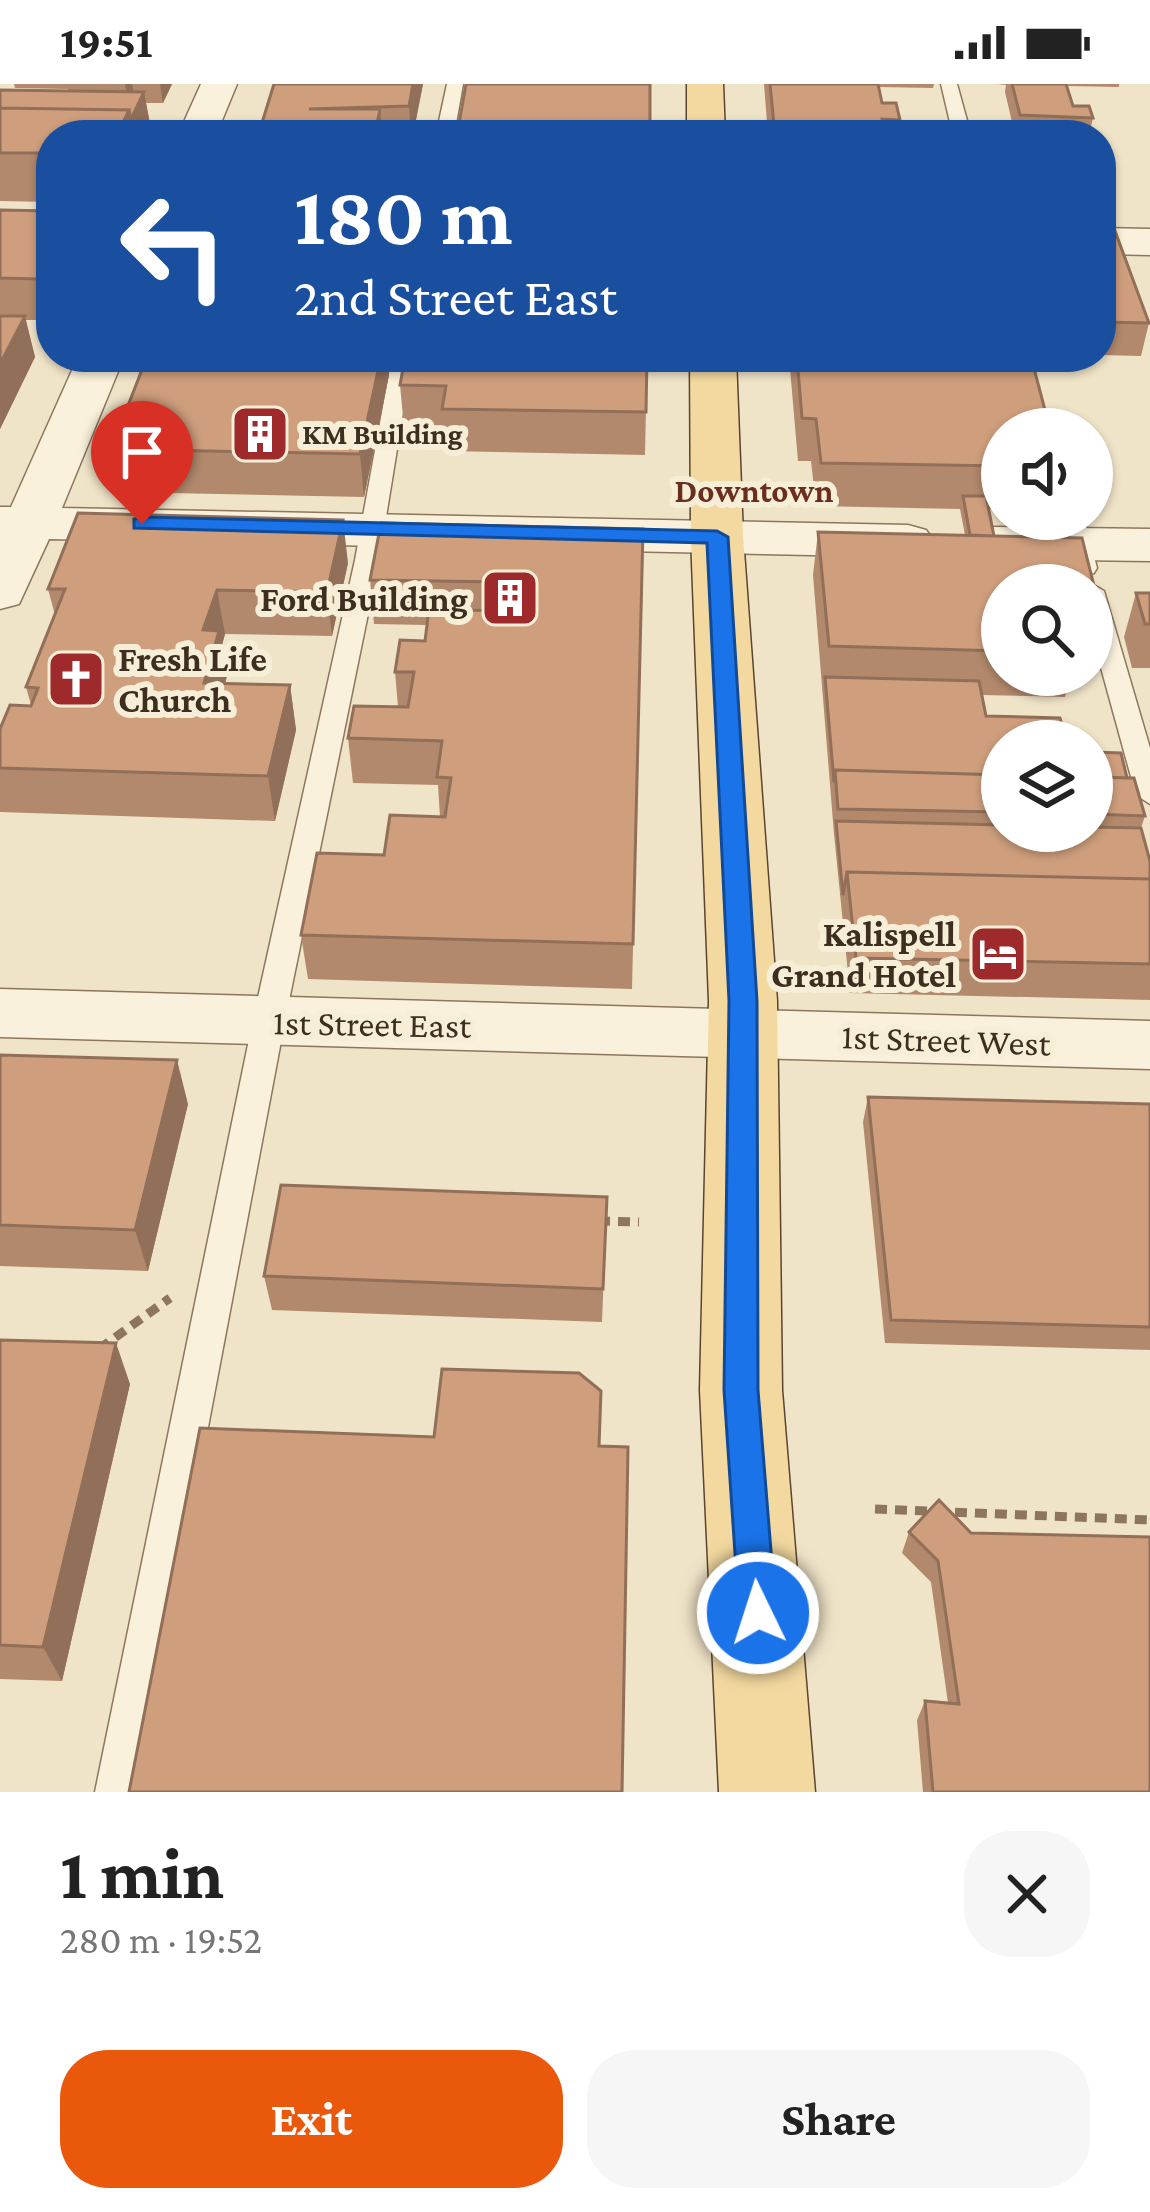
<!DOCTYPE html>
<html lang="en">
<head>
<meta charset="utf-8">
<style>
	:root { --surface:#fff; --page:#f6f6f6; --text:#222; --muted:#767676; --accent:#ea580c }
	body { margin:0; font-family:"Crimson Pro",serif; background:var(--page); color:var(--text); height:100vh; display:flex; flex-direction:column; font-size:45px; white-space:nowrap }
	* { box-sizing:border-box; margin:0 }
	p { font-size:39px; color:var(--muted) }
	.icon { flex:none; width:66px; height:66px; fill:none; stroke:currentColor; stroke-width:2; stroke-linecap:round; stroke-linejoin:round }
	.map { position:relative; height:1708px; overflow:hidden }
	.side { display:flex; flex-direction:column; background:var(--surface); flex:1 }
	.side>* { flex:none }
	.guide { position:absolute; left:36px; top:36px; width:1080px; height:252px; border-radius:48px; box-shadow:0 3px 9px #0004; background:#1a4fa0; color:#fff; overflow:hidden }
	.buttons { position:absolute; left:981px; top:324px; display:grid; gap:24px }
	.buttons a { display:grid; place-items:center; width:132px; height:132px; border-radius:50%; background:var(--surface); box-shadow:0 3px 9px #0004; font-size:60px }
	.pin { position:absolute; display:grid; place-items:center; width:102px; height:102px; color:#fff; margin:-123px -51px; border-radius:50% 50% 50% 0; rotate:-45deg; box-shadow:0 0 12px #0007 }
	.pin .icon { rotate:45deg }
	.me { position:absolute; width:132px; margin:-66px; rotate:356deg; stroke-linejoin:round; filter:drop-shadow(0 0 9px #0008) }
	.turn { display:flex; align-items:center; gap:42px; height:252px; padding:0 60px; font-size:54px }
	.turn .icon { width:156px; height:156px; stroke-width:2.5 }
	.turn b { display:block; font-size:84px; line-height:102px }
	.round { display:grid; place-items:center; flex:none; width:126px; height:126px; border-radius:48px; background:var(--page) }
	.head { display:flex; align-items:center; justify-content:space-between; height:204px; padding:0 60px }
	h1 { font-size:72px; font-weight:700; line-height:90px }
	.primary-button { display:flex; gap:24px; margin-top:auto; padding:24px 60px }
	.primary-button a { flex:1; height:138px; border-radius:48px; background:var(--accent); color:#fff; font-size:48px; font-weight:700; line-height:138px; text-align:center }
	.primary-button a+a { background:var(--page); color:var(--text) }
	.status { display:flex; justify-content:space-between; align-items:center; height:84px; padding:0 60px; background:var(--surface); direction:ltr }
	.status svg { height:33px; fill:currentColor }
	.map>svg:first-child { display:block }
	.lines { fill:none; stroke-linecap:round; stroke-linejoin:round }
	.service-casing { stroke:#8d765c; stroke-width:3 }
	.minor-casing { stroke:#8d765c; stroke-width:3 }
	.tertiary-casing { stroke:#8d765c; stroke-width:3 }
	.primary-casing { stroke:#5b4430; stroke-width:3 }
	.path { stroke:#8d765c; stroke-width:9; stroke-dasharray:12 8; stroke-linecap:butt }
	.service { fill:#faf1dc; fill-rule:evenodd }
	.minor { fill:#faf1dc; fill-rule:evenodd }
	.tertiary { fill:#faf1dc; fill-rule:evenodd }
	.primary { fill:#f3d9a0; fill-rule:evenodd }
	.wall { fill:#b2896c }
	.shaded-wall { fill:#916f58 }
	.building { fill:#cf9f7d; stroke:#916f58; stroke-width:3 }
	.route { fill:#1a73e8; stroke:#114b97; stroke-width:3 }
	.labels { text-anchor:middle; stroke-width:12; stroke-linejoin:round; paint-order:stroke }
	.far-poi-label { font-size:30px; font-weight:bold; fill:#3d2e20; stroke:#f7eed8; text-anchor:start }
	.far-neighbourhood-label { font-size:33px; font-weight:bold; fill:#6b2e1e; stroke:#f7eed8 }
	.poi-label { font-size:36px; font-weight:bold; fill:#3d2e20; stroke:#f7eed8; text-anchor:end }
	.street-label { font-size:36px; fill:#3d2e20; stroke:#f7eed8 }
</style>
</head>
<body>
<div class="status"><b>19:51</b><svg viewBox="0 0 49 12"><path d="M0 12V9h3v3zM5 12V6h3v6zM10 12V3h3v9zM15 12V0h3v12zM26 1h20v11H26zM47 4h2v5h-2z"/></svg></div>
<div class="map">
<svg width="1150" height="1708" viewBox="0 0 1150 1708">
	<rect width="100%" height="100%" fill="#f0e4c8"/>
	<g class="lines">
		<g class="service-casing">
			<path id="service" d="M447,0H463L454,51H436Z
				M941,0H957L971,51H953Z
				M392,273H412L379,476L285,936L139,1708H95L253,936L355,476Z
				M1060,435H1084L1097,484L1094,489L1085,491L1073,484Z
				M1092,500L1104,507L1150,664V720L1136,711L1092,551V501H1087Z"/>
		</g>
		<g class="minor-casing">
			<path id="minor" d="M0,905L1150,937V985L0,953Z"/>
		</g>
		<g class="tertiary-casing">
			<path id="tertiary" d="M201,0H237L216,51H178Z
				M1101,144L1150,145V171L1101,170Z
				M78,273H124L62,424L908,441L926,446L934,457L926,468L908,473L49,455L19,520L0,525V423H11Z
				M992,443L1150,445V477L992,475L974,470L966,459L974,448Z"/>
		</g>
		<g class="primary-casing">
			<path id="primary" d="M687,0H723L725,51H687Z
				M690,273H736L743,453L777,917L782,1306L815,1708H719L700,1306L709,917L691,453Z"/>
		</g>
		<path class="path" d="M598,1137L639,1138
			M99,1265L170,1214
			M875,1425L1150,1436"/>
		<use href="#service" class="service"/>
		<use href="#minor" class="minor"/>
		<use href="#tertiary" class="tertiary"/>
		<use href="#primary" class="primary"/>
	</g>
	<path class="wall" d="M14,0H172L163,19H146L151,45L148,51H51V118L0,117V6L69,7L68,5L15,4Z
		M423,0L413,51H262L261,42Z
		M764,0H934L933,4L879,3L882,19L900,36L898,47L968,51H768Z
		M997,0H1119V3L1067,2L1073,22L1093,34L1089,51H1015L1005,8L1006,1Z
		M0,126L51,127V236H25L35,273L0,345Z
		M1101,146L1149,239L1141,272L1101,271Z
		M444,273H647L645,371L445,367L443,344L404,343L400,301L444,280Z
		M789,273H1031L1050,345H1002V426L989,425L994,452L1082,454L1096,510L1092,527L1096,542L1092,557V501H1002V591H1071L1065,613L982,611L986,632L1060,634L1066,657H1002V747H1092V668L1121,669L1127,694H1134L1145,732L1141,744L1150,777V916L850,909L834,750L813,491L818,448L965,451L960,425L816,422L811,377H798Z
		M389,291L364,413L120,408L111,365Z
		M643,445L632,905L308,895L301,851L384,771L440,733L438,701L353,699L348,654L398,623L395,588L425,557L427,541L374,540L370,496Z
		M348,479L332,552L225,550L222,561L227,592L225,600L290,601L296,646L275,737L0,728V645L31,621L26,603L55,531L48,505Z
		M1136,509H1150V584H1132L1124,553Z
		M0,971L188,1020L148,1187L0,1182Z
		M868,1013L1150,1020V1266L885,1259L863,1038Z
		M607,1113L602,1238L272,1226L264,1192Z
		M0,1256L130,1300L62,1597L0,1595Z
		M939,1416L1150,1708H923L917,1636L925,1617L948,1619L931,1498L902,1469L909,1448Z"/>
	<path class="shaded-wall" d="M125,0H132L136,19L130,30Z
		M160,0H172L163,19Z
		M413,0H423L413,51H411L409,22Z
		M144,8L151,45L148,51H134L131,35Z
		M380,25L382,51H378L377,40Z
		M129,26L134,51H117Z
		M51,177V236L41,195Z
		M25,232L35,273L0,345V280Z
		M381,273H388L389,291L364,413L360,370Z
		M343,436L348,479L332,552L327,508Z
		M217,506L225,550L222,561L227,592L213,643L204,599L203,546Z
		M290,601L296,646L275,737L268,692Z
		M177,976L188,1020L148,1187L135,1146Z
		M116,1259L130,1300L62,1597L43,1563Z"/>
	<path class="building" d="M274,0H413L409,22L309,25H380L377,40L261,42Z
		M466,0H650V51H457Z
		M770,0H878L882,19H896L900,36L882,35L884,46L967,48L968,51H775Z
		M1012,0H1066L1073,22H1089L1093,34L1020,31Z
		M0,6L144,8L131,35L129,26L0,24Z
		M0,24L129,26L117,51H51V69H0Z
		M0,126L51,127V177L41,195L0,194Z
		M1101,146L1115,147L1149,239L1101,238Z
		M0,232H25L0,280Z
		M147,273H381L360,370L111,365Z
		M462,273H647L646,328L442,325L446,302L400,301L404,279L461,280Z
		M797,273H1031L1050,345H1002V382L821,379L816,335L802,334Z
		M963,412H986L994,452L970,451Z
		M78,429L343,436L327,508L217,506L203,546L219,547L204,599L290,601L268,692L0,684V645L10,621L31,622L38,604L26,603L65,505H48Z
		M381,439L643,445L633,860L301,851L317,769L384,771L390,731L445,733L451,694L437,693L442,657L348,654L354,622L408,623L414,588H395L400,556L425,557L429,525L499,527L502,498L370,496Z
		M818,448L1082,454L1096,510H1092V501H1002V567L829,562Z
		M1136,509H1150V540H1145Z
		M825,593L979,597L986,632L1060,634L1066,657H1002V691L835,686L834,698Z
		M1092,668L1121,669L1127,694L1092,693Z
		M835,686L1002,691V728L838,725Z
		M1092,693L1134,694L1145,732L1092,730Z
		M836,737L1002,741V747H1092V743L1141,744L1150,777V795L847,788L843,811Z
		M847,788L1150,795V880L856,874Z
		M0,971L177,976L135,1146L0,1141Z
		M868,1013L1150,1020V1243L891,1236Z
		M281,1101L607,1113L603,1205L264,1192Z
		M0,1256L116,1259L43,1563L0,1561Z
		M442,1285L579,1289L601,1307L599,1362L628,1363L622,1708H129L200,1344L434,1353Z
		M939,1416L971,1449L1150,1453V1708H933L925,1617L959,1620L938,1477L909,1448Z"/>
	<path class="route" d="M142,433L717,447L728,453L757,917L758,1306L776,1529L771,1542L758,1548L745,1542L739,1529L724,1306L729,917L707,459L134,444V435Z"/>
	<defs>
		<g id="building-square" transform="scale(3)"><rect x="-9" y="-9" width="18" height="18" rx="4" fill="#9e2a2b" stroke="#f7eed8"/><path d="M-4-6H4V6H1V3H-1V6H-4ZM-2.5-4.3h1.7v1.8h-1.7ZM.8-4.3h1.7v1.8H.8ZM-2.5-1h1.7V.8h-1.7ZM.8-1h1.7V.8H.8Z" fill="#fff"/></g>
		<g id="church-square" transform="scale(3)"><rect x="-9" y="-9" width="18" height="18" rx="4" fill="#9e2a2b" stroke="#f7eed8"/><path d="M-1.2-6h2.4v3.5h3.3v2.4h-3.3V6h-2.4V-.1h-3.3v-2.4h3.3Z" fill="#fff"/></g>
		<g id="hotel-square" transform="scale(3)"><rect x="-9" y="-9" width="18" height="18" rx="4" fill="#9e2a2b" stroke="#f7eed8"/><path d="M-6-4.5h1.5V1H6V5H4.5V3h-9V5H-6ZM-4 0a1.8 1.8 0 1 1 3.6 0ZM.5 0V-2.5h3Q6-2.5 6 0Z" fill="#fff"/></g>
	</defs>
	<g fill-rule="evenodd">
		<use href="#building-square" x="260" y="350"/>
		<use href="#building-square" x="510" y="514"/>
		<use href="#church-square" x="76" y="595"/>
		<use href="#hotel-square" x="998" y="870"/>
	</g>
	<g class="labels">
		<g class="far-poi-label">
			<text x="302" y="360">KM Building</text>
		</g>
		<g class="far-neighbourhood-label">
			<text x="754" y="418">Downtown</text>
		</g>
		<g class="poi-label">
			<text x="468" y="527">Ford Building</text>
			<text x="118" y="587" text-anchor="start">Fresh Life<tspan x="118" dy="41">Church</tspan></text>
			<text x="956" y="862">Kalispell<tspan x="956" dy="41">Grand Hotel</tspan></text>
		</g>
		<g class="street-label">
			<text transform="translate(372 939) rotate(1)" y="13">1st Street East</text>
			<text transform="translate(946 955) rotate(2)" y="13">1st Street West</text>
		</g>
	</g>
</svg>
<div class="buttons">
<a><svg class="icon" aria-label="sound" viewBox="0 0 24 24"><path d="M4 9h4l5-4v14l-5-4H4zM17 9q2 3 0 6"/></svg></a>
<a><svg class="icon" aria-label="search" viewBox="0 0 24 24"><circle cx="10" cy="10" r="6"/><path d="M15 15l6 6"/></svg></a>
<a><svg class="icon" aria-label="layers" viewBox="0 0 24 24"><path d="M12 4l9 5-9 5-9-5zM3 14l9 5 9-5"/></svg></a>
</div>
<div class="pin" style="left:142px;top:440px;background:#d93025"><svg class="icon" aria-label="arrive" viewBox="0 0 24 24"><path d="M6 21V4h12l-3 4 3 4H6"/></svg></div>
<svg class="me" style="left:758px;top:1529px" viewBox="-20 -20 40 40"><circle r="17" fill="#1a73e8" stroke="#fff" stroke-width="3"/><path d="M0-11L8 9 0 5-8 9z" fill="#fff"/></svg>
<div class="guide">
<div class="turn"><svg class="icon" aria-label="left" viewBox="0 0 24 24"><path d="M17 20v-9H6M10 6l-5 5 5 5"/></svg><div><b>180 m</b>2nd Street East</div></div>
</div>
</div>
<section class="side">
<div class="head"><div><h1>1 min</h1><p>280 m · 19:52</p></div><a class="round"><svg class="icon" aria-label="close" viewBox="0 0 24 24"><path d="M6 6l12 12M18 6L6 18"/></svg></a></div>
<div class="primary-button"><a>Exit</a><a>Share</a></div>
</section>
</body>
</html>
